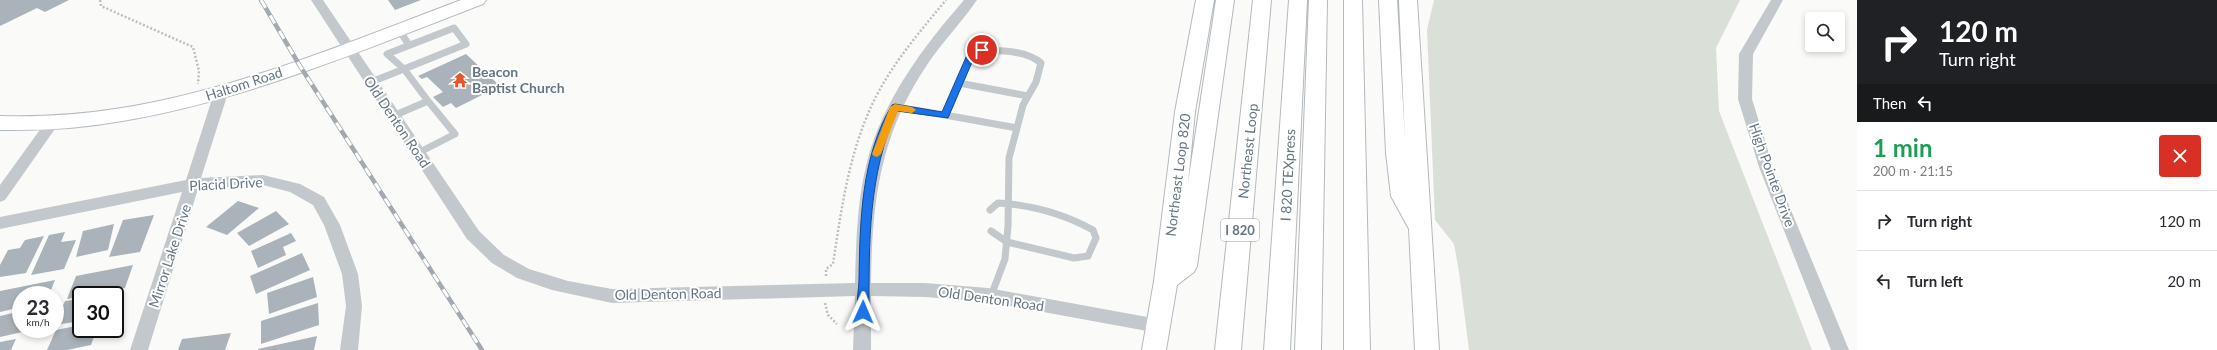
<!DOCTYPE html>
<html lang="en">
<head>
<meta charset="utf-8">
<style>
	:root { --surface:#fff; --page:#f7f7f7; --text:#2b2b33; --muted:#7c7c81; --line:#e1e1e2 }
	body { margin:0; font-family:Lato,sans-serif; background:var(--page); color:var(--text); height:100vh; display:flex; flex-direction:column; font-size:15px; white-space:nowrap }
	* { box-sizing:border-box; margin:0 }
	p { font-size:13px; color:var(--muted) }
	.icon { flex:none; width:22px; height:22px; fill:none; stroke:currentColor; stroke-width:2; stroke-linecap:round; stroke-linejoin:round }
	.map { position:relative; flex:1; overflow:hidden }
	.side { display:flex; flex-direction:column; background:var(--surface); width:360px }
	.side>* { flex:none }
	.hud { background:#202124; color:#fff; overflow:hidden }
	.controls { position:absolute; left:1805px; top:12px; display:grid; gap:8px }
	.controls a { display:grid; place-items:center; width:40px; height:40px; border-radius:4px; background:var(--surface); box-shadow:0 2px 6px #0003; font-size:20px }
	.speed { position:absolute; left:12px; top:286px; display:flex; gap:8px; font-size:20px; font-weight:700; text-align:center }
	.speed>* { display:grid; place-content:center; width:52px; height:52px; border-radius:50%; background:var(--surface); box-shadow:0 2px 6px #0003; line-height:1 }
	.speed small { font-size:10px; font-weight:400 }
	.speed .limit { border:2px solid #111; border-radius:6px; background:#fff; color:#111 }
	.pin { position:absolute; display:grid; place-items:center; width:34px; height:34px; color:#fff; margin:-17px; border:2px solid #fff; border-radius:50%; box-shadow:0 1px 4px #0007 }
	.me { position:absolute; width:44px; margin:-22px; rotate:1deg; stroke-linejoin:round; filter:drop-shadow(0 0 3px #0008) }
	.turn { display:flex; align-items:center; gap:14px; height:84px; padding:0 16px; font-size:18px }
	.turn .icon { width:52px; height:52px; stroke-width:2.5 }
	.turn b { display:block; font-size:28px; line-height:34px }
	.then { display:flex; align-items:center; height:38px; padding:0 16px; background:#0003; gap:8px; font-size:15px }
	.round { display:grid; place-items:center; flex:none; width:42px; height:42px; border-radius:4px; background:var(--page) }
	.headline { display:flex; align-items:center; justify-content:space-between; height:68px; padding:0 16px }
	h1 { font-size:24px; font-weight:700; line-height:30px; color:#1e9e55 }
	ul { padding:0; list-style:none }
	li { display:flex; align-items:center; gap:12px; height:60px; padding:0 16px; border-top:1px solid var(--line) }
	li div { flex:1 }
	li b { display:block; font-size:15px }
	li em { font-style:normal }
	main { display:flex; flex:1; min-height:0 }
	.map>svg:first-child { display:block }
	.green { fill:#dadfd7 }
	.building { fill:#aab3b9 }
	.lines { fill:none; stroke-linecap:round; stroke-linejoin:round }
	.secondary-casing { stroke:#b3babf; stroke-width:2 }
	.motorway-casing { stroke:#b4b9bd; stroke-width:2 }
	.path { stroke:#bbbfc2; stroke-width:2.5; stroke-dasharray:2 2; stroke-linecap:butt }
	.service { stroke:#c3c8cc; stroke-width:7 }
	.minor { fill:#c3c8cc; fill-rule:evenodd }
	.secondary { fill:#fff; fill-rule:evenodd }
	.motorway { fill:#fff; fill-rule:evenodd }
	.rail-casing { stroke:#a2aab0; stroke-width:4.5 }
	.rail { stroke:#fff; stroke-width:3; stroke-dasharray:9; stroke-linecap:butt }
	.route { fill:#1a73e8; stroke:#114b97 }
	.slow { fill:#f59e0b }
	.labels { text-anchor:middle; stroke-width:4; stroke-linejoin:round; paint-order:stroke }
	.shield { fill:#fff; stroke:#939fa8; stroke-width:1 }
	.shield-label { font-size:13px; font-weight:bold; fill:#657683 }
	.poi-label { font-size:14px; font-weight:bold; fill:#657683; stroke:#fff; text-anchor:start }
	.street-label { font-size:14px; fill:#657683; stroke:#fff }
</style>
</head>
<body>
<main>
<div class="map">
<svg width="1857" height="350" viewBox="0 0 1857 350">
	<rect width="100%" height="100%" fill="#fafaf8"/>
	<path class="green" d="M1434,0H1740L1716,48L1719,111L1812,350H1469L1459,272L1454,244L1435,220L1427,30Z"/>
	<path class="building" d="M0,0H69L45,12L37,8L0,26Z
		M388,0H421L395,10Z
		M466,54L500,86L456,108L451,103L443,107L433,97L443,92L427,77L422,79L418,76Z
		M238,201L259,208L227,235L206,227Z
		M276,211L289,224L249,246L237,233Z
		M154,215L140,252L109,257L123,220Z
		M114,224L108,250L76,257L83,231Z
		M65,232L61,242L76,240L64,269L31,275L49,235Z
		M291,233L296,241L283,247L286,255L258,268L251,251Z
		M44,236L26,273L0,277V265L8,250L20,248L25,240Z
		M302,253L310,270L256,294L250,276Z
		M133,265L125,288L67,299L76,276Z
		M313,277L317,297L269,314L267,293Z
		M55,280L49,295H21V307L0,312V291Z
		M123,292L115,311V295L110,294Z
		M81,299V321L55,325L65,301Z
		M318,303L319,325L261,344V321Z
		M21,311V329L31,330L0,337V316Z
		M81,325V329H110L109,331L95,334L91,345L67,350H47L56,330Z
		M231,333L225,350H178L182,339Z
		M317,336L314,350H258V349Z
		M16,339L11,350H0V342Z"/>
	<g class="lines">
		<g class="secondary-casing">
			<path id="secondary" d="M461,0H486L483,4C352,54 219,112 79,127C53,130 26,130 0,130V116C39,117 77,115 115,109C234,91 349,42 461,0Z
				M1196,0H1214L1195,112L1188,183L1216,0H1234L1197,266L1194,272L1177,285L1166,350H1142L1154,281L1175,112Z
				M1379,0H1397L1405,140L1399,0H1417L1439,350H1415L1409,229L1391,196L1386,153Z"/>
		</g>
		<g class="motorway-casing">
			<path id="motorway" d="M1253,0H1271L1241,350H1215Z
				M1289,0H1307L1290,350H1264Z
				M1309,0H1327L1321,350H1295Z
				M1344,0H1362L1370,350H1344Z"/>
		</g>
		<path class="path" d="M100,0L101,6L193,47L199,71L198,84
			M826,276V269L833,264C842,205 850,144 879,91C897,58 922,29 946,0
			M825,303L828,315L837,324"/>
		<path class="service" d="M454,28L466,44L404,69L387,54Z
			M399,30L409,45
			M977,50C997,51 1025,49 1041,63L1036,82L1023,105L1017,128L945,115L974,51Z
			M404,69L428,101
			M371,82L404,69
			M959,83L1028,96
			M895,107L945,115
			M393,116L428,101L455,134L418,153
			M990,210L998,203C1031,205 1064,214 1093,230L1096,238L1088,256L1074,258L1007,242L991,231
			M991,296L1005,259L1008,226L1009,158L1017,128"/>
		<path class="minor" d="M311,0H323L479,231L504,255L529,269L568,281L612,289L855,283C856,243 857,201 867,162C883,100 923,47 964,0H977C962,22 942,42 927,65C880,134 872,202 871,283H925L988,288L1158,319L1164,321L1167,326L1164,331L1158,333L988,302L925,297L871,296V350H853L855,296L612,303L552,290L517,278L492,263L467,239Z
			M1771,0H1783L1753,54L1752,99L1773,167L1849,350H1831L1759,167L1738,99L1739,54Z
			M221,89L226,90L228,93L201,178L263,175L300,184L324,197L340,225L358,274L362,306L358,350H340L346,306L342,274L324,225L313,205L290,192L263,185L198,189L148,350H130L182,192L0,229V217L186,180L214,93L216,90Z
			M52,118L57,120L59,123L57,126L5,200L0,202V185L47,120Z"/>
		<use href="#secondary" class="secondary"/>
		<use href="#motorway" class="motorway"/>
		<g class="rail-casing">
			<path id="rail" d="M261,0L300,66L482,350"/>
		</g>
		<use href="#rail" class="rail"/>
	</g>
	<path class="route" d="M982,47L986,50L975,55L948,118L897,111C868,174 869,243 869,312L863,316L860,315C855,306 859,289 859,279C860,221 861,157 892,105L895,104L942,112L967,55L971,49Z"/>
	<path class="slow" d="M895,104L912,107L916,110L912,113L898,111L881,154L877,157L874,156L872,154L890,107Z"/>
	<defs>
		<g id="temple-bare" transform="scale(1.2)"><path d="M0-6L5-2H3V0L6.5 2.5H4V6H1.5V3h-3V6H-4V2.5H-6.5L-3 0V-2H-5Z" fill="#e4572e" stroke="#fff" stroke-width="2.5" paint-order="stroke"/></g>
	</defs>
	<g fill-rule="evenodd">
		<use href="#temple-bare" x="460" y="80"/>
	</g>
	<g class="labels">
		<rect class="shield" x="1221" y="219" width="38" height="22" rx="3"/>
		<g class="shield-label">
			<text x="1240" y="235">I 820</text>
		</g>
		<g class="poi-label">
			<text x="472" y="77">Beacon<tspan x="472" dy="16">Baptist Church</tspan></text>
		</g>
		<g class="street-label">
			<text transform="translate(244 84) rotate(-18)" y="5">Haltom Road</text>
			<text transform="translate(397 122) rotate(56)" y="5">Old Denton Road</text>
			<text transform="translate(1248 151) rotate(-84)" y="5">Northeast Loop</text>
			<text transform="translate(1178 175) rotate(-83)" y="5">Northeast Loop 820</text>
			<text transform="translate(1288 175) rotate(-87)" y="5">I 820 TEXpress</text>
			<text transform="translate(1772 175) rotate(70)" y="5">High Pointe Drive</text>
			<text transform="translate(226 184) rotate(-3)" y="5">Placid Drive</text>
			<text transform="translate(170 256) rotate(-72)" y="5">Mirror Lake Drive</text>
			<text transform="translate(668 294) rotate(-1)" y="5">Old Denton Road</text>
			<text transform="translate(991 299) rotate(8)" y="5">Old Denton Road</text>
		</g>
	</g>
</svg>
<div class="controls">
<a><svg class="icon" aria-label="search" viewBox="0 0 24 24"><circle cx="10" cy="10" r="6"/><path d="M15 15l6 6"/></svg></a>
</div>
<div class="speed"><div>23<small>km/h</small></div><div class="limit">30</div></div>
<div class="pin" style="left:982px;top:50px;background:#d93025"><svg class="icon" aria-label="arrive" viewBox="0 0 24 24"><path d="M6 21V4h12l-3 4 3 4H6"/></svg></div>
<svg class="me" style="left:863px;top:312px" viewBox="-20 -20 40 40"><path d="M0-17L14 15 0 8-14 15z" fill="#1a73e8" stroke="#fff" stroke-width="4"/></svg>
</div>
<section class="side">
<div class="hud">
<div class="turn"><svg class="icon" aria-label="right" viewBox="0 0 24 24"><path d="M7 20v-9h11M14 6l5 5-5 5"/></svg><div><b>120 m</b>Turn right</div></div>
<div class="then">Then<svg class="icon" aria-label="left" viewBox="0 0 24 24"><path d="M17 20v-9H6M10 6l-5 5 5 5"/></svg></div>
</div>
<div class="headline"><div><h1>1 min</h1><p>200 m · 21:15</p></div><a class="round" style="background:#d93025;color:#fff"><svg class="icon" aria-label="close" viewBox="0 0 24 24"><path d="M6 6l12 12M18 6L6 18"/></svg></a></div>
<ul>
<li><svg class="icon" aria-label="right" viewBox="0 0 24 24"><path d="M7 20v-9h11M14 6l5 5-5 5"/></svg><div><b>Turn right</b></div><em>120 m</em></li>
<li><svg class="icon" aria-label="left" viewBox="0 0 24 24"><path d="M17 20v-9H6M10 6l-5 5 5 5"/></svg><div><b>Turn left</b></div><em>20 m</em></li>
</ul>
</section>
</main>
</body>
</html>
